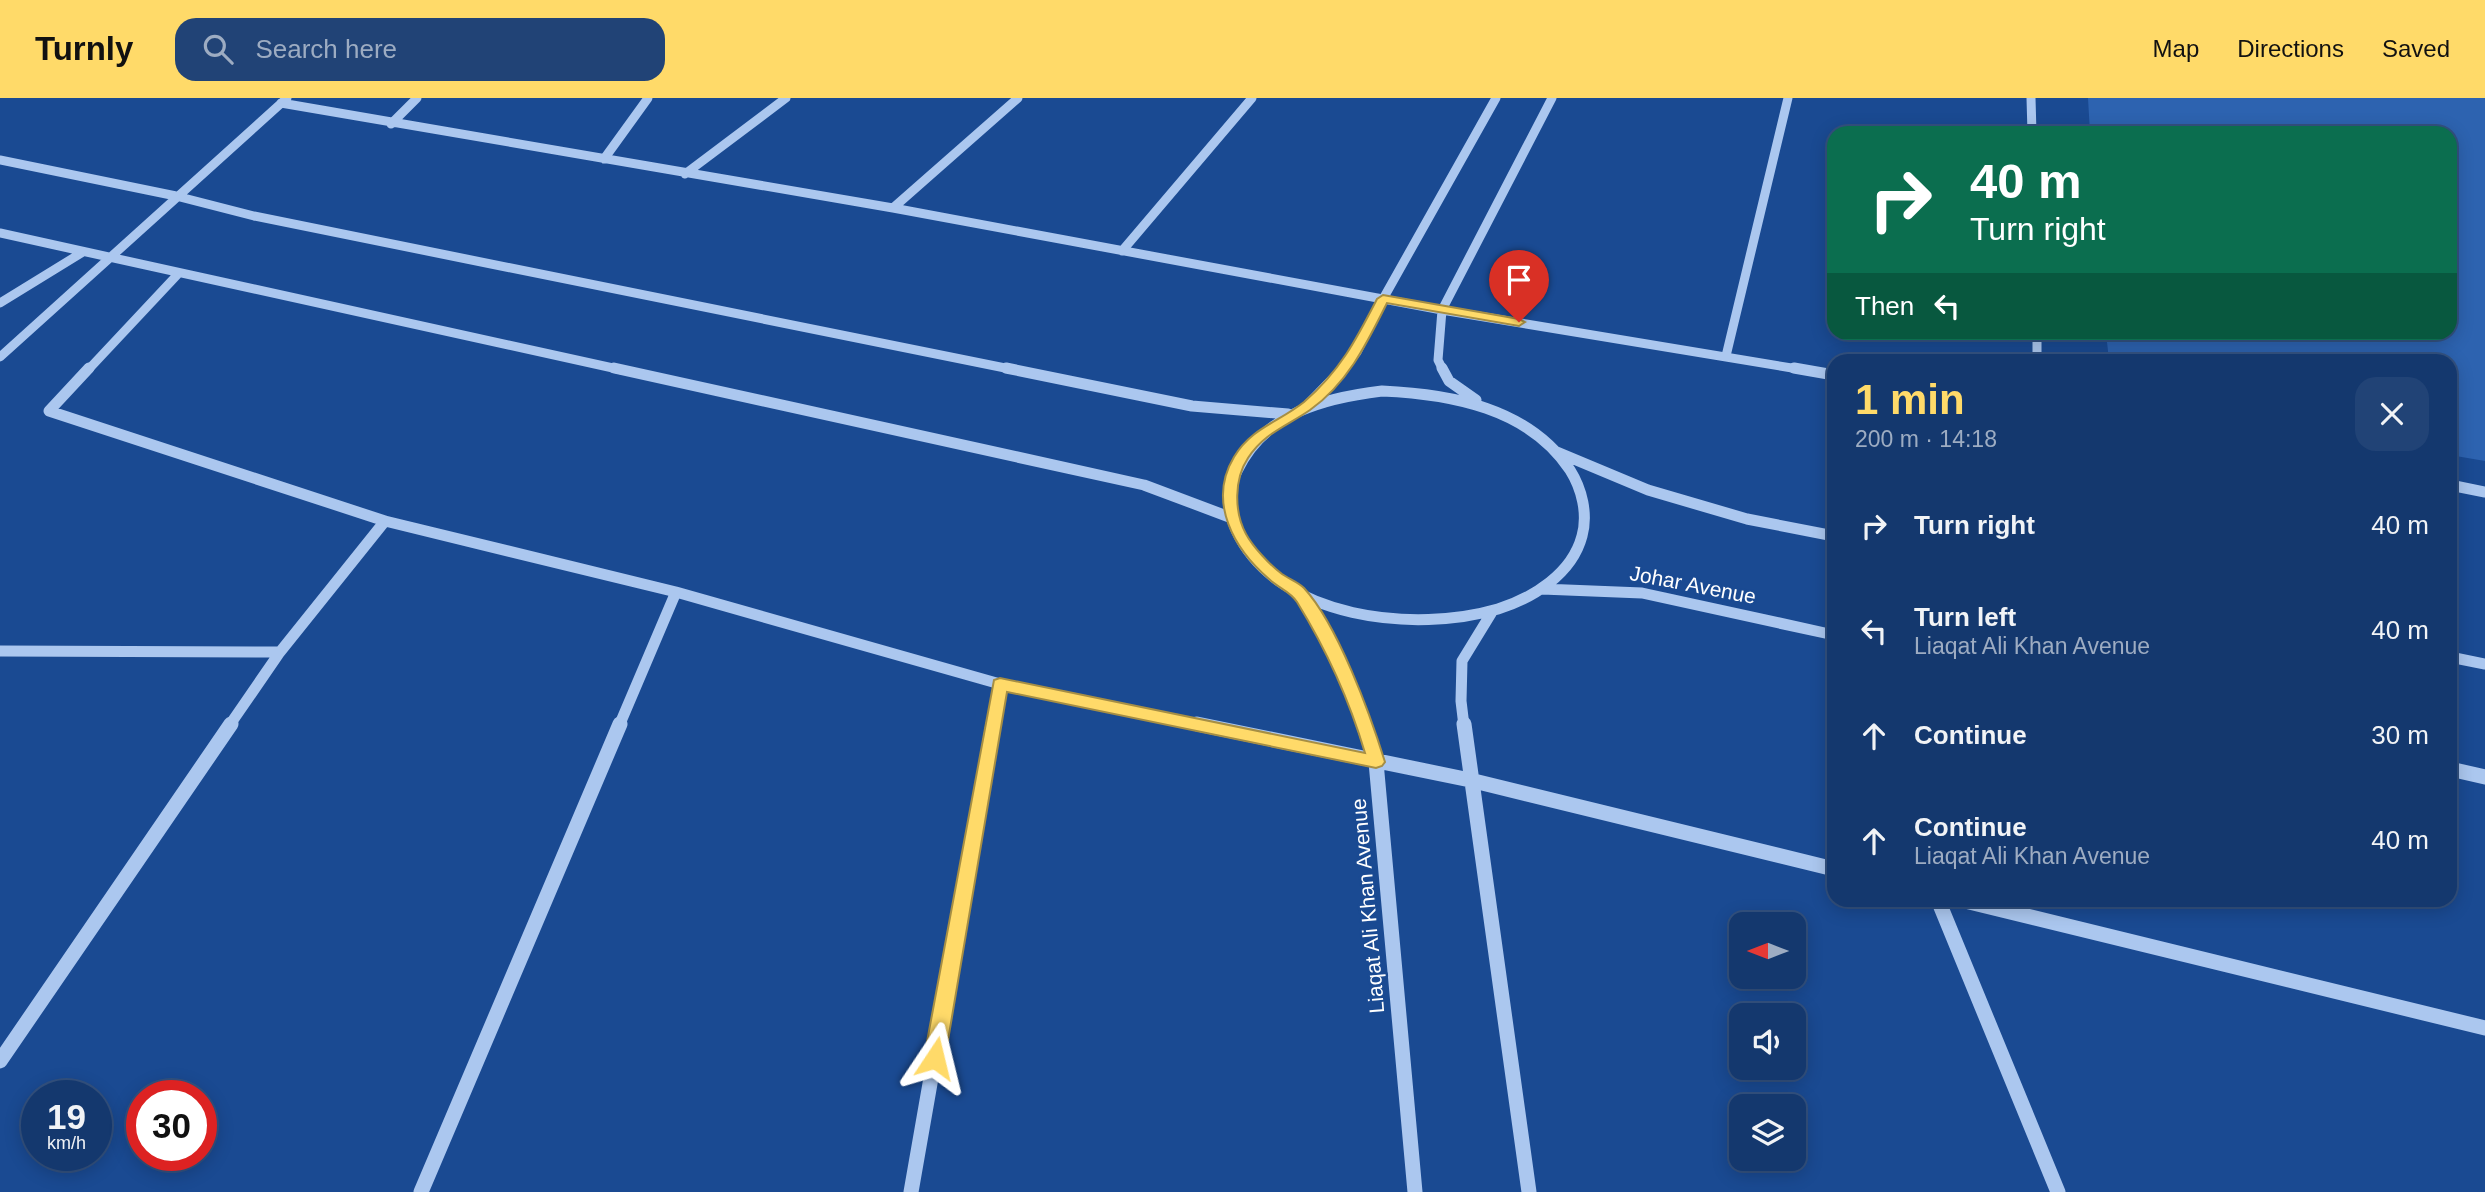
<!DOCTYPE html>
<html lang="en">
<head>
<meta charset="utf-8">
<style>
	:root { --surface:#14386e; --page:#214376; --text:#f1f3f6; --muted:#9dacc2; --line:#335281; --accent:#ffda69 }
	body { margin:0; font-family:Arial,sans-serif; background:var(--page); color:var(--text); height:100vh; display:flex; flex-direction:column; font-size:26px; white-space:nowrap }
	* { box-sizing:border-box; margin:0 }
	p { font-size:23px; color:var(--muted) }
	.icon { flex:none; width:38px; height:38px; fill:none; stroke:currentColor; stroke-width:2; stroke-linecap:round; stroke-linejoin:round }
	.map { position:relative; flex:1; overflow:hidden }
	.panel { position:absolute; left:1827px; top:256px; width:630px; height:553px; display:flex; flex-direction:column; background:var(--surface); border-radius:21px; box-shadow:0 4px 18px #0003,0 0 0 2px var(--line) }
	.panel>* { flex:none }
	.hud { position:absolute; left:1827px; top:28px; width:630px; height:214px; border-radius:21px; box-shadow:0 4px 18px #0003,0 0 0 2px var(--line); background:#0b6e4f; color:#fff; overflow:hidden }
	.needle { width:46px; rotate:270deg }
	.tools { position:absolute; left:1729px; top:814px; display:grid; gap:14px }
	.tools a { display:grid; place-items:center; width:77px; height:77px; border-radius:14px; background:var(--surface); box-shadow:0 4px 18px #0003,0 0 0 2px var(--line); font-size:35px }
	.speed { position:absolute; left:21px; top:982px; display:flex; gap:14px; font-size:35px; font-weight:700; text-align:center }
	.speed>* { display:grid; place-content:center; width:91px; height:91px; border-radius:50%; background:var(--surface); box-shadow:0 4px 18px #0003,0 0 0 2px var(--line); line-height:1 }
	.speed small { font-size:18px; font-weight:400 }
	.speed .limit { border:10px solid #d22; background:#fff; color:#111 }
	.pin { position:absolute; display:grid; place-items:center; width:60px; height:60px; color:#fff; margin:-72px -30px; border-radius:50% 50% 50% 0; rotate:-45deg; box-shadow:0 0 7px #0007 }
	.pin .icon { rotate:45deg }
	.me { position:absolute; width:77px; margin:-38px; rotate:10deg; stroke-linejoin:round; filter:drop-shadow(0 0 5px #0008) }
	.turn { display:flex; align-items:center; gap:24px; height:147px; padding:0 28px; font-size:32px }
	.turn .icon { width:91px; height:91px; stroke-width:2.5 }
	.turn b { display:block; font-size:49px; line-height:60px }
	.then { display:flex; align-items:center; height:66px; padding:0 28px; background:#0003; gap:14px; font-size:26px }
	.round { display:grid; place-items:center; flex:none; width:74px; height:74px; border-radius:21px; background:var(--page) }
	.overview { display:flex; align-items:center; justify-content:space-between; height:119px; padding:0 28px }
	h1 { font-size:42px; font-weight:800; line-height:52px; color:var(--accent) }
	ul { padding:0; list-style:none }
	li { display:flex; align-items:center; gap:21px; height:105px; padding:0 28px }
	li div { flex:1 }
	li b { display:block; font-size:26px }
	li em { font-style:normal }
	header { display:flex; align-items:center; gap:42px; box-sizing:border-box; height:98px; padding:0 35px; background:var(--accent); color:#111 }
	header strong { font-size:33px }
	nav { display:flex; gap:38px; margin-inline-start:auto; font-size:24px }
	.search { width:490px; height:63px; background:var(--page); display:flex; align-items:center; gap:18px; box-sizing:border-box; padding:0 24px; border-radius:21px; color:var(--muted); font-size:26px }
	.map>svg:first-child { display:block }
	.green { fill:#2d63b0 }
	.lines { fill:none; stroke-linecap:round; stroke-linejoin:round }
	.minor-far2 { stroke:#abc7ef; stroke-width:9 }
	.minor-far1 { stroke:#abc7ef; stroke-width:11 }
	.minor { stroke:#abc7ef; stroke-width:15 }
	.route { fill:#ffda69; stroke:#a68e44; stroke-width:2 }
	.labels { text-anchor:middle; stroke-width:5; stroke-linejoin:round; paint-order:stroke }
	.street-label { font-size:21px; fill:#fff; stroke:#1a4a92 }
</style>
</head>
<body>
<header>
<strong>Turnly</strong>
<div class="search"><svg class="icon" aria-label="search" viewBox="0 0 24 24"><circle cx="10" cy="10" r="6"/><path d="M15 15l6 6"/></svg>Search here</div>
<nav><a>Map</a><a>Directions</a><a>Saved</a></nav>
</header>
<div class="map">
<svg width="2485" height="1094" viewBox="0 0 2485 1094">
	<rect width="100%" height="100%" fill="#1a4a92"/>
	<path class="green" d="M2088,0H2485V363L2450,357V262H2109L2106,235L2450,234V35H2090Z"/>
	<g class="lines">
		<path class="minor-far2" d="M2031,0L2032,35
			M281,5L893,110L1442,212L1804,272
			M391,26L417,0
			M604,61L648,0
			M0,62L176,98L254,118L1015,272
			M685,76L786,0
			M893,110L1018,0
			M0,135L622,272
			M1122,153L1252,0
			M0,205L83,154
			M2037,234V262
			M1726,258L1788,0
			M0,259L287,0
			M88,272L178,176
			M1342,272L1357,254L1383,201L1496,0
			M1443,272L1438,262L1442,212L1552,0"/>
		<path class="minor-far1" d="M89,270L49,313L385,423L676,494L1000,586L993,628
			M614,270L1144,387L1232,420
			M1006,270L1192,308L1288,316
			M1442,270L1449,283L1476,302
			M1794,270L1834,277
			M1382,293C1451,296 1529,310 1570,372C1582,391 1588,416 1582,438C1572,476 1533,500 1498,511C1416,535 1279,522 1237,434C1228,415 1227,393 1237,373C1264,315 1324,300 1382,293Z
			M1309,306L1344,270
			M1557,354L1648,392L1747,421L1834,438
			M2450,387L2485,394
			M1542,491L1642,495L1834,537
			M1299,494L1333,555L1364,628
			M0,553L280,554
			M2450,559L2485,566
			M1000,586L1205,628
			M229,628L280,554L385,423
			M619,628L676,494
			M1464,628L1461,603L1462,563L1492,514"/>
		<path class="minor" d="M1197,626L1470,682L1834,771
			M1363,626L1376,664L1415,1094
			M1464,626L1529,1094
			M2450,671L2485,679
			M1938,802L2058,1094
			M1961,802L2485,930
			M0,963L231,626
			M421,1094L620,626
			M911,1094L993,626"/>
	</g>
	<path class="route" d="M1383,197L1519,221L1525,224L1519,228L1387,205C1367,245 1348,285 1310,312C1287,328 1264,335 1248,360C1234,381 1234,414 1246,436C1253,449 1270,467 1282,476C1289,481 1298,484 1304,490C1338,527 1370,616 1385,664L1382,668L1376,670L1007,594L945,960L942,967L935,970L927,967L924,960L994,582L1000,580L1365,655C1349,601 1326,551 1297,504C1290,493 1278,490 1269,481C1234,451 1207,404 1234,359C1251,330 1279,324 1304,304C1340,273 1356,242 1377,201Z"/>
	<g class="labels">
		<g class="street-label">
			<text transform="translate(1693 487) rotate(11)" y="7">Johar Avenue</text>
			<text transform="translate(1368 808) rotate(-95)" y="7">Liaqat Ali Khan Avenue</text>
		</g>
	</g>
</svg>
<div class="tools">
<a><svg class="needle" viewBox="-14 -14 28 28"><path d="M0-13l5 13h-10z" fill="#e53935"/><path d="M0 13l5-13h-10z" fill="#9dacc2"/></svg></a>
<a><svg class="icon" aria-label="sound" viewBox="0 0 24 24"><path d="M4 9h4l5-4v14l-5-4H4zM17 9q2 3 0 6"/></svg></a>
<a><svg class="icon" aria-label="layers" viewBox="0 0 24 24"><path d="M12 4l9 5-9 5-9-5zM3 14l9 5 9-5"/></svg></a>
</div>
<div class="speed"><div>19<small>km/h</small></div><div class="limit">30</div></div>
<div class="pin" style="left:1519px;top:224px;background:#d93025"><svg class="icon" aria-label="arrive" viewBox="0 0 24 24"><path d="M6 21V4h12l-3 4 3 4H6"/></svg></div>
<svg class="me" style="left:935px;top:960px" viewBox="-20 -20 40 40"><path d="M0-17L14 15 0 8-14 15z" fill="#ffda69" stroke="#fff" stroke-width="4"/></svg>
<div class="hud">
<div class="turn"><svg class="icon" aria-label="right" viewBox="0 0 24 24"><path d="M7 20v-9h11M14 6l5 5-5 5"/></svg><div><b>40 m</b>Turn right</div></div>
<div class="then">Then<svg class="icon" aria-label="left" viewBox="0 0 24 24"><path d="M17 20v-9H6M10 6l-5 5 5 5"/></svg></div>
</div>
<section class="panel">
<div class="overview"><div><h1>1 min</h1><p>200 m · 14:18</p></div><a class="round"><svg class="icon" aria-label="close" viewBox="0 0 24 24"><path d="M6 6l12 12M18 6L6 18"/></svg></a></div>
<ul>
<li><svg class="icon" aria-label="right" viewBox="0 0 24 24"><path d="M7 20v-9h11M14 6l5 5-5 5"/></svg><div><b>Turn right</b></div><em>40 m</em></li>
<li><svg class="icon" aria-label="left" viewBox="0 0 24 24"><path d="M17 20v-9H6M10 6l-5 5 5 5"/></svg><div><b>Turn left</b><p>Liaqat Ali Khan Avenue</p></div><em>40 m</em></li>
<li><svg class="icon" aria-label="ahead" viewBox="0 0 24 24"><path d="M12 20V5M6 11l6-6 6 6"/></svg><div><b>Continue</b></div><em>30 m</em></li>
<li><svg class="icon" aria-label="ahead" viewBox="0 0 24 24"><path d="M12 20V5M6 11l6-6 6 6"/></svg><div><b>Continue</b><p>Liaqat Ali Khan Avenue</p></div><em>40 m</em></li>
</ul>
</section>
</div>
</body>
</html>
